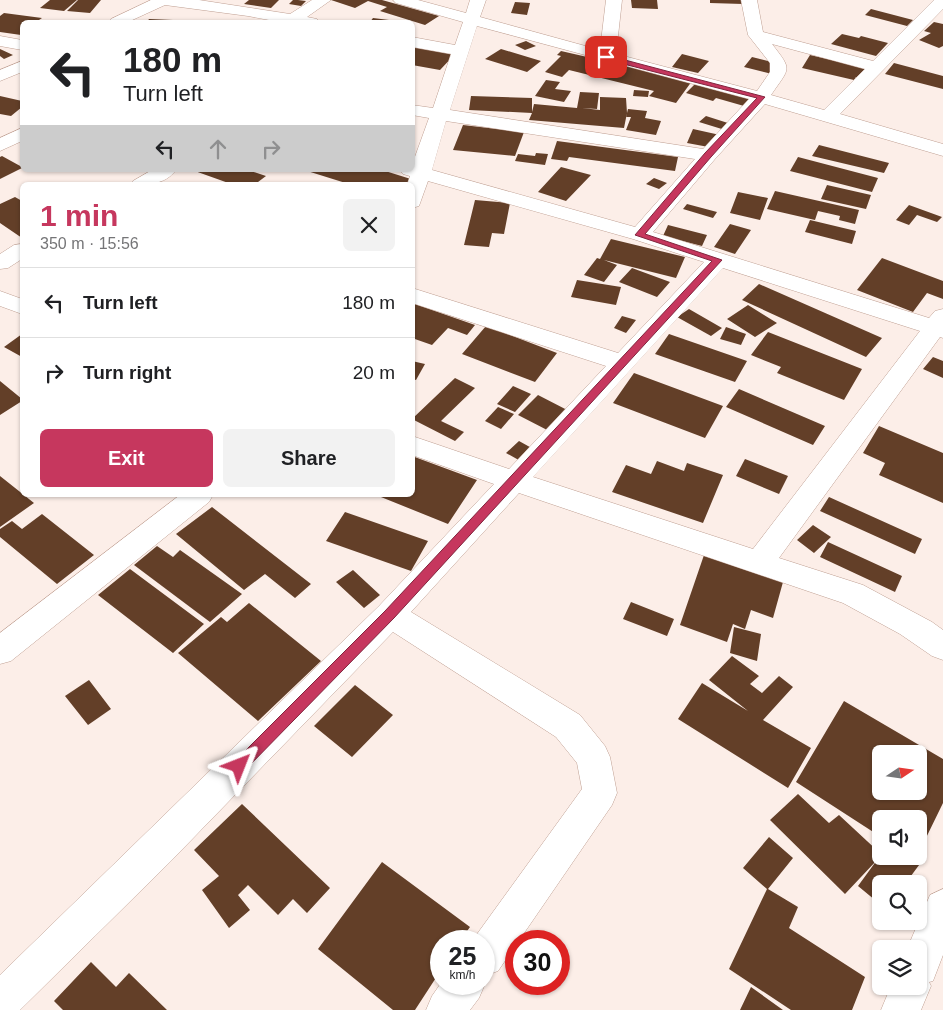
<!DOCTYPE html>
<html lang="en">
<head>
<meta charset="utf-8">
<style>
	:root { --surface:#fff; --page:#f2f2f2; --text:#202124; --muted:#757577; --line:#e0e0e0; --accent:#c6375e }
	body { margin:0; font-family:Arial,sans-serif; background:var(--page); color:var(--text); height:100vh; display:flex; flex-direction:column; font-size:19px; white-space:nowrap }
	* { box-sizing:border-box; margin:0 }
	p { font-size:16px; color:var(--muted) }
	.icon { flex:none; width:28px; height:28px; fill:none; stroke:currentColor; stroke-width:2; stroke-linecap:round; stroke-linejoin:round }
	.map { position:relative; flex:1; overflow:hidden }
	.side { position:absolute; left:20px; top:182px; width:395px; height:315px; display:flex; flex-direction:column; background:var(--surface); border-radius:8px; box-shadow:0 1px 4px #0004 }
	.side>* { flex:none }
	.hud { position:absolute; left:20px; top:20px; width:395px; height:152px; border-radius:8px; box-shadow:0 1px 4px #0004; background:#fff; color:var(--text); overflow:hidden }
	.needle { width:32px; rotate:77deg }
	.fabs { position:absolute; left:872px; top:745px; display:grid; gap:10px }
	.fabs a { display:grid; place-items:center; width:55px; height:55px; border-radius:8px; background:var(--surface); box-shadow:0 1px 4px #0004; font-size:25px }
	.speed { position:absolute; left:430px; top:930px; display:flex; gap:10px; font-size:25px; font-weight:700; text-align:center }
	.speed>* { display:grid; place-content:center; width:65px; height:65px; border-radius:50%; background:var(--surface); box-shadow:0 1px 4px #0004; line-height:1 }
	.speed small { font-size:12px; font-weight:400 }
	.speed .limit { border:8px solid #d22; background:#fff; color:#111 }
	.pin { position:absolute; display:grid; place-items:center; width:42px; height:42px; color:#fff; margin:-21px; border-radius:10px; box-shadow:0 2px 8px #0006 }
	.me { position:absolute; width:55px; margin:-28px; rotate:45deg; stroke-linejoin:round; filter:drop-shadow(0 0 4px #0008) }
	.turn { display:flex; align-items:center; gap:18px; height:105px; padding:0 20px; font-size:22px }
	.turn .icon { width:65px; height:65px; stroke-width:2.5 }
	.turn b { display:block; font-size:35px; line-height:42px }
	.lanes { display:flex; align-items:center; height:48px; padding:0 20px; background:#0003; justify-content:center; gap:25px; direction:ltr }
	.lanes .off { opacity:.35 }
	.round { display:grid; place-items:center; flex:none; width:52px; height:52px; border-radius:8px; background:var(--page) }
	.headline { display:flex; align-items:center; justify-content:space-between; height:85px; padding:0 20px }
	h1 { font-size:30px; font-weight:700; line-height:38px; color:var(--accent) }
	.primary-button { display:flex; gap:10px; margin-top:auto; padding:10px 20px }
	.primary-button a { flex:1; height:58px; border-radius:8px; background:var(--accent); color:#fff; font-size:20px; font-weight:700; line-height:58px; text-align:center }
	.primary-button a+a { background:var(--page); color:var(--text) }
	ul { padding:0; list-style:none }
	li { display:flex; align-items:center; gap:15px; height:70px; padding:0 20px; border-top:1px solid var(--line) }
	li div { flex:1 }
	li b { display:block; font-size:19px }
	li em { font-style:normal }
	.map>svg:first-child { display:block }
	.building { fill:#633f28; fill-rule:evenodd }
	.lines { fill:none; stroke-linecap:round; stroke-linejoin:round }
	.street-casing { stroke:#bf9f92; stroke-width:1 }
	.street { fill:#fff; fill-rule:evenodd }
	.route { fill:#c6375e; stroke:#81243d }
</style>
</head>
<body>
<div class="map">
<svg width="943" height="1010" viewBox="0 0 943 1010">
	<rect width="100%" height="100%" fill="#fceee8"/>
	<path class="building" d="M50,0H77L64,11L40,8Z
		M78,0H101L90,13L67,11Z
		M249,0H279L271,8L244,4Z
		M293,0H298L306,1L301,6L289,4Z
		M331,0H382L439,16L425,25L380,11L387,7L368,1L355,8Z
		M631,0H657L658,9L632,8Z
		M710,0H743V4L710,3Z
		M515,2L530,3L527,15L511,13Z
		M871,9L913,20L907,26L865,15Z
		M4,13L42,18L36,22H22V33L21,35L0,32V16Z
		M373,18L389,20L387,22H370Z
		M149,19L173,20L171,22H147Z
		M934,22L943,24V46L939,48L919,40L931,33L924,31Z
		M842,34L859,38L861,36L888,43L876,56L831,44Z
		M526,41L536,46L525,50L515,45Z
		M412,45L456,53L440,70L412,65Z
		M0,49L13,55L4,59L0,56Z
		M501,49L541,61L527,72L485,59Z
		M561,51L692,81L676,103L649,96L654,91L569,70L562,77L545,72L561,56L557,55Z
		M682,54L709,61L698,73L672,67Z
		M810,55L866,68L860,78L856,77L854,80L802,68Z
		M752,57L780,64L772,74L744,67Z
		M894,63L943,76V89L885,74Z
		M546,80L560,82L555,89L571,91L564,102L535,96Z
		M696,83L750,98L744,106L716,98L713,101L686,93Z
		M634,90L649,91L648,97L633,96Z
		M580,92L599,93L597,109L582,108L600,110V97L626,98L627,113L624,128L529,120L532,113L469,110L471,96L532,98V112L534,104L577,108Z
		M0,96L22,101V107L11,116L0,114Z
		M628,109L647,111L645,118L661,121L656,135L626,130L631,117H626Z
		M706,116L731,124L725,130L699,122Z
		M463,125L524,132L515,156L453,150Z
		M693,129L720,135L714,148L687,143Z
		M557,141L678,157L675,171L569,157L567,161L551,159Z
		M819,145L889,163L884,173L812,156Z
		M536,153L548,154L545,165L515,161L518,154L535,156Z
		M2,156L22,167V168L0,179V157Z
		M798,157L878,178L872,192L790,171Z
		M561,167L591,175L566,201L538,192Z
		M192,170H248L266,176L258,182L265,185H234Z
		M304,170H382L414,180L409,185H379L370,182L367,185H352Z
		M654,178L667,183L659,189L646,184Z
		M827,185L871,195L866,209L821,199Z
		M775,191L859,210L855,224L839,220L840,216L818,211L815,220L767,209Z
		M738,192L768,198L760,220L730,213Z
		M15,197L22,201V238L0,223V204Z
		M475,200L510,203L504,234L492,233L489,247L464,245Z
		M687,204L717,212L713,218L683,209Z
		M909,205L942,217L937,222L917,215L909,225L896,220Z
		M810,220L856,231L852,244L805,232Z
		M730,224L751,230L735,254L714,247Z
		M668,225L707,235L702,246L663,236Z
		M611,239L685,257L676,278L604,260L617,265L604,282L584,275L597,258L600,259Z
		M882,258L943,281V299L927,293L913,312L857,290Z
		M632,268L670,282L657,297L619,282Z
		M577,280L621,287L616,305L571,297Z
		M759,284L882,338L866,357L742,300Z
		M412,303L475,325L467,335L448,328L432,345L412,338Z
		M748,305L777,323L755,337L727,319Z
		M689,309L722,328L711,336L677,317Z
		M622,316L636,320L626,333L614,328Z
		M486,326L557,353L535,382L462,354Z
		M726,327L746,334L741,345L720,339Z
		M768,332L862,369L844,400L777,373L781,367L751,355Z
		M22,334V357L4,347Z
		M669,334L747,361L735,382L655,354Z
		M933,357L943,361V378L923,369Z
		M412,361L425,364L416,380L412,379Z
		M634,373L723,406L705,438L613,403Z
		M455,378L475,388L441,421L464,432L455,441L412,419Z
		M0,381L22,399V401L0,415Z
		M513,386L531,394L515,412L497,404Z
		M739,389L825,426L813,445L726,407Z
		M538,395L571,412L551,432L518,415Z
		M498,407L514,414L501,429L485,421Z
		M879,426L943,453V503L879,475L885,463L863,453Z
		M519,441L537,451L524,463L506,453Z
		M412,456L477,480L448,524L376,495H412Z
		M745,459L788,476L779,494L736,476Z
		M657,461L684,471L687,463L723,475L703,523L612,492L626,465L651,474Z
		M0,476L34,503L0,527Z
		M829,497L922,539L915,554L820,511Z
		M212,507L311,584L295,598L265,574L244,590L176,534Z
		M345,512L428,541L411,571L326,541Z
		M42,514L94,555L57,584L0,537V529L12,521L22,529Z
		M813,525L831,537L814,553L797,540Z
		M828,542L902,576L895,592L820,557Z
		M157,546L173,557L180,550L242,594L210,622L134,565Z
		M704,555L783,582L773,618L751,610L745,629L733,624L727,642L680,625Z
		M130,569L204,624L173,653L98,595Z
		M353,570L380,595L364,608L336,582Z
		M631,602L674,619L667,636L623,619Z
		M249,603L321,661L258,721L178,653L221,617L227,622Z
		M734,627L761,634L757,661L730,653Z
		M732,656L759,676L750,684L762,693L779,676L793,687L763,720L811,748L788,788L678,719L702,683L748,711L709,680Z
		M89,680L111,709L88,725L65,696Z
		M355,685L393,715L352,757L314,726Z
		M844,701L943,759V803L923,844L919,841V819H881V837L796,782ZM881,754H919V791H881Z
		M798,794L829,823L839,815L881,854V856H919V852L925,857L905,884H881V905L858,886L877,860L845,894L770,820Z
		M242,804L330,888L307,913L293,899L278,915L248,885L238,895L250,910L229,928L202,890L219,876L194,850Z
		M769,837L793,858L768,889L798,907L789,928L865,977L852,1010H791L729,969L767,889L743,868Z
		M382,862L470,927L460,941H441V970L415,1010H393L318,949Z
		M91,962L116,987L129,973L167,1010H63L54,1001Z
		M751,987L783,1010H740Z"/>
	<g class="lines">
		<g class="street-casing">
			<path id="street" d="M151,0H199L290,14L312,0H331L307,17L317,19L318,22H280L248,16L165,5L128,22H109L111,19Z
				M393,0H418L466,13L470,0H486L480,17L600,50L606,0H622L616,54L757,91L770,72V63L748,35L741,0H757L763,32L873,61L934,0H943V9L840,114L943,144V156L765,104L715,159L653,232L929,318L935,311L943,309V338L940,337L779,558L863,585L932,622L943,630V660L932,656L900,634L843,603L519,493L411,612L580,715L605,746L610,757L617,793L612,805L498,971L484,976V941H472L582,789L577,763L556,737L393,632L170,862L20,1010H0V975L379,606L494,484L412,455V436L509,469L606,366L412,303V288L618,353L704,262L633,239L428,181L419,206L412,208V185H407L410,176L403,174L400,170H412V165L429,118L412,115V105L433,108L451,54L412,47V37L455,45L463,22L396,3ZM477,26L749,99L703,149L450,110ZM772,44L865,69L824,110L771,95C790,67 793,71 772,44ZM446,121L695,159L635,227L432,170ZM723,268L920,331L753,549L533,477Z
				M0,36L22,40V50L0,46Z
				M22,61V72L0,81V70Z
				M22,128V141L0,151V138Z
				M152,170H176C165,185 147,185 130,185L133,181Z
				M22,244V259L8,268L0,269V254L14,245Z
				M0,291L22,299V314L0,306Z
				M180,495H213L209,502L11,661L0,664V633Z
				M943,889V955L933,981L929,982L931,986L921,1010H881L891,986H919V949H907L930,895Z
				M484,982L485,984L479,998L470,1010H426L432,996L441,983L484,984Z"/>
		</g>
		<use href="#street" class="street"/>
	</g>
	<path class="route" d="M606,55L765,97L711,157L645,234L722,260L394,618L244,771L239,773L234,771L232,766L234,762L385,611L712,261L635,235L705,153L757,98L604,59V56Z"/>
</svg>
<div class="fabs">
<a><svg class="needle" viewBox="-14 -14 28 28"><path d="M0-13l5 13h-10z" fill="#e53935"/><path d="M0 13l5-13h-10z" fill="#757577"/></svg></a>
<a><svg class="icon" aria-label="sound" viewBox="0 0 24 24"><path d="M4 9h4l5-4v14l-5-4H4zM17 9q2 3 0 6"/></svg></a>
<a><svg class="icon" aria-label="search" viewBox="0 0 24 24"><circle cx="10" cy="10" r="6"/><path d="M15 15l6 6"/></svg></a>
<a><svg class="icon" aria-label="layers" viewBox="0 0 24 24"><path d="M12 4l9 5-9 5-9-5zM3 14l9 5 9-5"/></svg></a>
</div>
<div class="speed"><div>25<small>km/h</small></div><div class="limit">30</div></div>
<div class="pin" style="left:606px;top:57px;background:#d93025"><svg class="icon" aria-label="arrive" viewBox="0 0 24 24"><path d="M6 21V4h12l-3 4 3 4H6"/></svg></div>
<svg class="me" style="left:239px;top:766px" viewBox="-20 -20 40 40"><path d="M0-17L14 15 0 8-14 15z" fill="#c6375e" stroke="#fff" stroke-width="4"/></svg>
<div class="hud">
<div class="turn"><svg class="icon" aria-label="left" viewBox="0 0 24 24"><path d="M17 20v-9H6M10 6l-5 5 5 5"/></svg><div><b>180 m</b>Turn left</div></div>
<div class="lanes"><svg class="icon" aria-label="left" viewBox="0 0 24 24"><path d="M17 20v-9H6M10 6l-5 5 5 5"/></svg><svg class="icon off" aria-label="ahead" viewBox="0 0 24 24"><path d="M12 20V5M6 11l6-6 6 6"/></svg><svg class="icon off" aria-label="right" viewBox="0 0 24 24"><path d="M7 20v-9h11M14 6l5 5-5 5"/></svg></div>
</div>
<section class="side">
<div class="headline"><div><h1>1 min</h1><p>350 m · 15:56</p></div><a class="round"><svg class="icon" aria-label="close" viewBox="0 0 24 24"><path d="M6 6l12 12M18 6L6 18"/></svg></a></div>
<ul>
<li><svg class="icon" aria-label="left" viewBox="0 0 24 24"><path d="M17 20v-9H6M10 6l-5 5 5 5"/></svg><div><b>Turn left</b></div><em>180 m</em></li>
<li><svg class="icon" aria-label="right" viewBox="0 0 24 24"><path d="M7 20v-9h11M14 6l5 5-5 5"/></svg><div><b>Turn right</b></div><em>20 m</em></li>
</ul>
<div class="primary-button"><a>Exit</a><a>Share</a></div>
</section>
</div>
</body>
</html>
